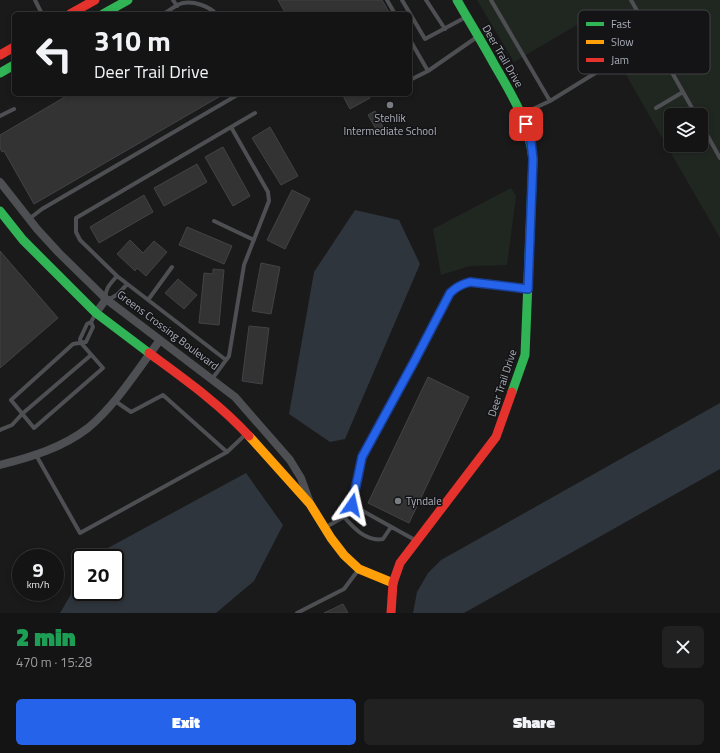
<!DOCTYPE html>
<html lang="en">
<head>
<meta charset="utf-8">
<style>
	:root { --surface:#141414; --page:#212122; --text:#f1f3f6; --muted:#9d9ea0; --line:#333334; --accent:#2563eb }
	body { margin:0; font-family:"Titillium Web",sans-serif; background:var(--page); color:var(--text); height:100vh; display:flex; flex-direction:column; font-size:15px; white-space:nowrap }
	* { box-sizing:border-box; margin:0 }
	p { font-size:13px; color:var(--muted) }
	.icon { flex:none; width:22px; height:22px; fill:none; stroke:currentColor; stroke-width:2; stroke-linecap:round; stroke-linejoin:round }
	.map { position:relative; height:613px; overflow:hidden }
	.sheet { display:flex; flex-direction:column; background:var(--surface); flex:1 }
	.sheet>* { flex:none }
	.banner { position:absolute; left:12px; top:12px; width:400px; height:84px; border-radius:6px; box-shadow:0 2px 6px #0003,0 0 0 1px var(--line); background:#141414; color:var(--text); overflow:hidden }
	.fabs { position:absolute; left:664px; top:108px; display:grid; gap:8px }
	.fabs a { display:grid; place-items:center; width:44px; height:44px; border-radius:6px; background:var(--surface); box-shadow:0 2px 6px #0003,0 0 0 1px var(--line); font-size:20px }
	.speed { position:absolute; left:12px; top:549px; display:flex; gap:8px; font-size:20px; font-weight:700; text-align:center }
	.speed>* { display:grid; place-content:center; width:52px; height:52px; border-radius:50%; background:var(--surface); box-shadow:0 2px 6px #0003,0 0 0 1px var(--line); line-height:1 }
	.speed small { font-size:10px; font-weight:400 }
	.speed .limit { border:2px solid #111; border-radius:6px; background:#fff; color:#111 }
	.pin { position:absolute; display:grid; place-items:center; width:34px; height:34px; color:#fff; margin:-17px; border-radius:8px; box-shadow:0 2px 6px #0006 }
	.me { position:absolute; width:44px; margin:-22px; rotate:11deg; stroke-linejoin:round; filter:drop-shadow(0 0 3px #0008) }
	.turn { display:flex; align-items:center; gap:14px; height:84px; padding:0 16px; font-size:18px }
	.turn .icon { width:52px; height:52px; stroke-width:2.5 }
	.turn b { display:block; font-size:28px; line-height:34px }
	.round { display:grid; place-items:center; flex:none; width:42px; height:42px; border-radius:6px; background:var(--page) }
	.overview { display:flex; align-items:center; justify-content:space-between; height:68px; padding:0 16px }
	h1 { font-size:24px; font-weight:800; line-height:30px; color:#1e9e55 }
	.button { display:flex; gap:8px; margin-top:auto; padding:8px 16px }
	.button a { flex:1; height:46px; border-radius:6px; background:var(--accent); color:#fff; font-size:16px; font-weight:800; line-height:46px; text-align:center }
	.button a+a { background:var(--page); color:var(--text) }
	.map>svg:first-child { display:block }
	.green { fill:#202721; fill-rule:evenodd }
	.water { fill:#2e353c }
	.building { fill:#333334; stroke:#424346 }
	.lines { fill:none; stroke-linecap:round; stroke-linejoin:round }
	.lane { stroke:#4e4f53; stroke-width:4 }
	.street { stroke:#4e4f53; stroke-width:8 }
	.fast { stroke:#30b455; stroke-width:9 }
	.slow { stroke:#ff9f0a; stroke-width:9 }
	.jam { stroke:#e5322d; stroke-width:9 }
	.route-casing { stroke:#184099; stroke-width:10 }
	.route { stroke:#2563eb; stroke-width:7 }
	.poi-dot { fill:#797c82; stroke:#141416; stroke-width:1.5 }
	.labels { text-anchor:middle; stroke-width:3; stroke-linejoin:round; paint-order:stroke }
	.street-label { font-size:11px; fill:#acb0ba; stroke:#141416 }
	.poi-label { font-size:11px; fill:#acb0ba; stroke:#141416 }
	.key { fill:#141416; stroke:#424347; stroke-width:1 }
	.key-label { font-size:11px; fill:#acb0ba }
</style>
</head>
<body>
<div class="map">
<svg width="720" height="613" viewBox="0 0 720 613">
	<rect width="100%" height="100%" fill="#1a1a1a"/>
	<path class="green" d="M477,0H720V238L592,16L514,62ZM671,115H701V145H671Z
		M511,188L516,196L507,265L470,266L441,275L433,229Z"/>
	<path class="water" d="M355,210L399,220L420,264L345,439L330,442L289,414L314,272Z
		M720,403V469L464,613H413L417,592L428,573L441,560Z
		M246,473L283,525L254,581L216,613H60L81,577V592H115V558H93L95,555Z"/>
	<path class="building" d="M278,0H382L390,14H286Z
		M70,94H224L34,204L4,151L2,152L0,148V135Z
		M342,94H368L370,98L350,109Z
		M375,111L383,127L377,131L368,115Z
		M270,127L298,176L281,185L252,138Z
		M223,147L250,196L233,206L205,157Z
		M197,164L207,182L164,206L154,188Z
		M292,190L310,199L285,249L267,240Z
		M144,195L153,212L99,243L90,227Z
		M187,227L232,246L224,264L179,245Z
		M130,240L143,253L154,241L167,252L146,276L137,268L135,271L117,254Z
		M0,251L58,318L0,368Z
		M261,263L280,267L271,314L252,311Z
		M213,269L224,270L219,325L199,323L204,273L213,274Z
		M178,279L197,295L184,309L165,293Z
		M249,326L269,328L262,384L242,381Z
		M428,377L469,397L409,523L368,503Z
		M343,604L348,613H324Z"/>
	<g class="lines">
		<path class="lane" d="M35,0L42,14
			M173,0L177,6
			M387,0L395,14
			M402,0L425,39L466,17
			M426,0L445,29
			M491,0L550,101
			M631,0L696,115
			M163,14C169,11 177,4 183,3C194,1 209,6 216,14
			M410,40L428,71
			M410,80L428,71L477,37
			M656,108L683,92
			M522,114L550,101L597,72
			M0,116L14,109
			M701,124L720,158
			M29,219L42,209L239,94
			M214,221L254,240
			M117,276C111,283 104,289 106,299C116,298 121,291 127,284
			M148,300L172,267
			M91,322L93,327L86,342L73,344L11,400L34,428L103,368L81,343L80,339L87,324L91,322L95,315
			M226,360L117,276L80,240L76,232V218L255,113
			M212,379L229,356L244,265L269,201L268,192L231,127
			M115,401L131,412L163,395L227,452L246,434
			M0,430L12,425L22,414L91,355
			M36,455L80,533L227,452
			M352,505L415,540
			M344,517C354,528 366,542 383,539L391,527
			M326,527L344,517L352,505L362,457L415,360L450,293C456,287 462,284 470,282L527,289
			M297,613L344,589L359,569"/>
		<path class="street" d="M0,182L37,229L59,253L106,299L235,397L290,460L301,478L309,500
			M96,313L106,299
			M0,465C31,457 62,448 88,428C116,405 138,369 160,340"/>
		<path class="fast" d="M457,0C469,21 482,42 494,64C513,97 528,120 533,159L525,355L512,392
			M103,14L128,0
			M0,73L14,65
			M0,211L23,240L96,313L149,353"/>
		<path class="slow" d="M249,436L310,504L331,538L344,555L359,569L393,583"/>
		<path class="jam" d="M70,14L95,0
			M0,55L14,47
			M149,353C183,378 220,404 249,436
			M391,613L393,583L400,563L496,437L512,392"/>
	</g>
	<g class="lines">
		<g class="route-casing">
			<path id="route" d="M352,505L362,457L415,360L450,293C456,287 462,284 470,282L528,289L533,159L531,142L526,124"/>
		</g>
		<use href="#route" class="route"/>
	</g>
	<g class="poi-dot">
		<circle cx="390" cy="105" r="4"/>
		<circle cx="398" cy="501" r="4"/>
	</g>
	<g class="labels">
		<g class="street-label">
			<text transform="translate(503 56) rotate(60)" y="4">Deer Trail Drive</text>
			<text transform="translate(168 330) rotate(37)" y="4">Greens Crossing Boulevard</text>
			<text transform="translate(502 383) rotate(-72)" y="4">Deer Trail Drive</text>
		</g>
		<g class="poi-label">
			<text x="390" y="122">Stehlik<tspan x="390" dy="13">Intermediate School</tspan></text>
			<text x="406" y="505" text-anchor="start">Tyndale</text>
		</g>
	</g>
	<rect x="578" y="10" width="132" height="64" rx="6" class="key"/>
	<rect x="586" y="22" width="18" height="4" fill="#30b455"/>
	<rect x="586" y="40" width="18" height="4" fill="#ff9f0a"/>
	<rect x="586" y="58" width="18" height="4" fill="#e5322d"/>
	<g class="key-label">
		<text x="611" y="28">Fast</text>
		<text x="611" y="46">Slow</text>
		<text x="611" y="64">Jam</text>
	</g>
</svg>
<div class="fabs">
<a><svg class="icon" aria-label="layers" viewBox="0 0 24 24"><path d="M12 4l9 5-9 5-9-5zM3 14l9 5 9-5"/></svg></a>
</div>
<div class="speed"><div>9<small>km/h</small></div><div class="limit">20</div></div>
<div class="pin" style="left:526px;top:124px;background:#d93025"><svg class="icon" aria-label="arrive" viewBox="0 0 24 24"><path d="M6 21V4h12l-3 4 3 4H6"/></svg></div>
<svg class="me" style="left:352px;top:505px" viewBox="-20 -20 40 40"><path d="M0-17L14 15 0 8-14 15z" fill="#2563eb" stroke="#fff" stroke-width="4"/></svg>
<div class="banner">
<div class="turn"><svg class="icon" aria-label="left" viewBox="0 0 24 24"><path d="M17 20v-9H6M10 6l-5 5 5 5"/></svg><div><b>310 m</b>Deer Trail Drive</div></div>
</div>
</div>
<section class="sheet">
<div class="overview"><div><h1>2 min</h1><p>470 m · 15:28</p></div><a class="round"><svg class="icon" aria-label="close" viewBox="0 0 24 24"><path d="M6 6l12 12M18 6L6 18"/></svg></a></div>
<div class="button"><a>Exit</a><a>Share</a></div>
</section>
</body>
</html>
